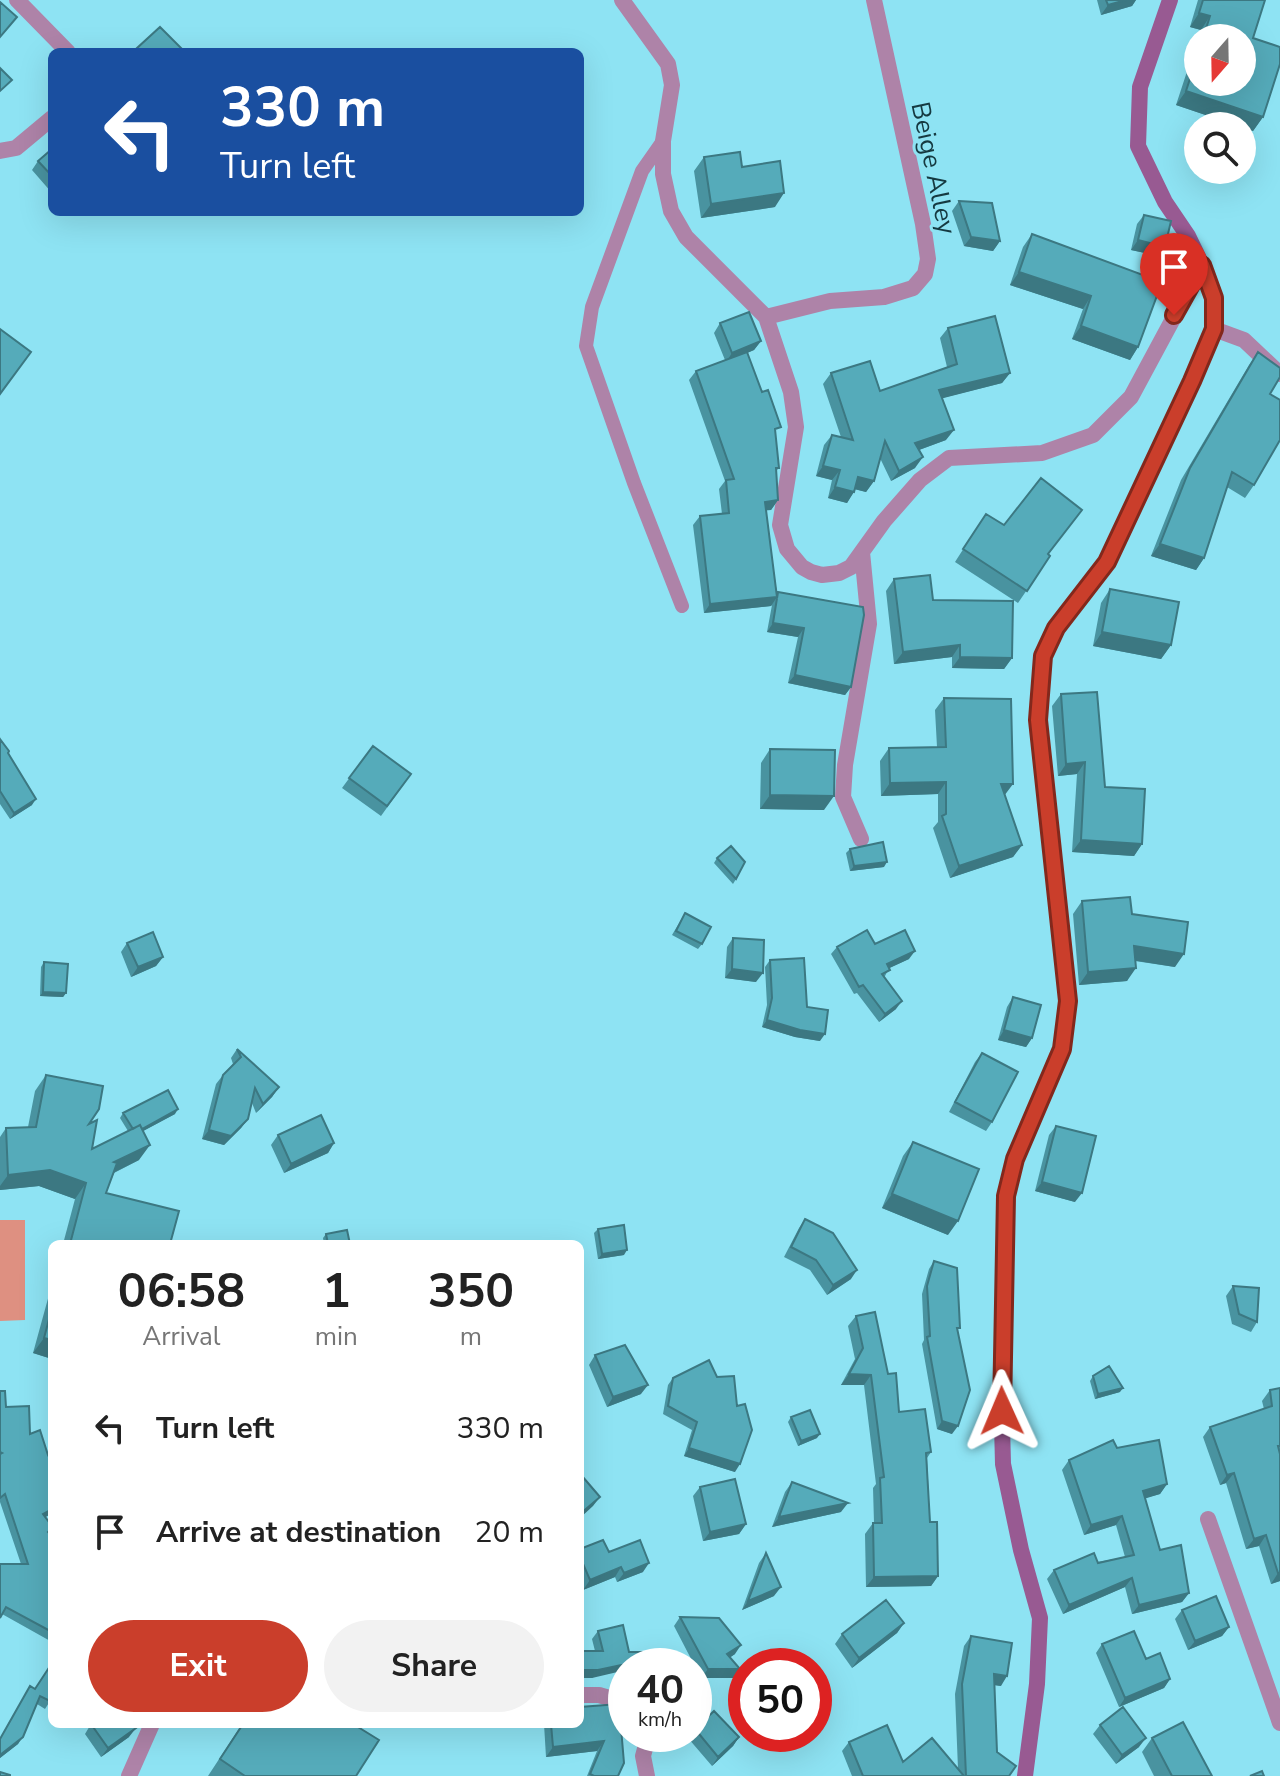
<!DOCTYPE html>
<html lang="en">
<head>
<meta charset="utf-8">
<style>
	:root { --surface:#fff; --page:#f2f2f2; --text:#222; --muted:#767676; --accent:#ca3e2b }
	body { margin:0; font-family:"Nunito Sans",sans-serif; background:var(--page); color:var(--text); height:100vh; display:flex; flex-direction:column; font-size:30px; white-space:nowrap }
	* { box-sizing:border-box; margin:0 }
	p { font-size:26px; color:var(--muted) }
	.icon { flex:none; width:44px; height:44px; fill:none; stroke:currentColor; stroke-width:2; stroke-linecap:round; stroke-linejoin:round }
	.map { position:relative; flex:1; overflow:hidden }
	.sheet { position:absolute; left:48px; top:1240px; width:536px; height:488px; display:flex; flex-direction:column; background:var(--surface); border-radius:12px; box-shadow:0 8px 32px #0002 }
	.sheet>* { flex:none }
	.top-card { position:absolute; left:48px; top:48px; width:536px; height:168px; border-radius:12px; box-shadow:0 8px 32px #0002; background:#1a4fa0; color:#fff; overflow:hidden }
	.needle { width:52px; rotate:200deg }
	.tools { position:absolute; left:1184px; top:24px; display:grid; gap:16px }
	.tools a { display:grid; place-items:center; width:72px; height:72px; border-radius:50%; background:var(--surface); box-shadow:0 8px 32px #0002; font-size:40px }
	.speed { position:absolute; left:608px; top:1648px; display:flex; gap:16px; font-size:40px; font-weight:700; text-align:center }
	.speed>* { display:grid; place-content:center; width:104px; height:104px; border-radius:50%; background:var(--surface); box-shadow:0 8px 32px #0002; line-height:1 }
	.speed small { font-size:20px; font-weight:400 }
	.speed .limit { border:12px solid #d22; background:#fff; color:#111 }
	.pin { position:absolute; display:grid; place-items:center; width:68px; height:68px; color:#fff; margin:-82px -34px; border-radius:50% 50% 50% 0; rotate:-45deg; box-shadow:0 0 8px #0007 }
	.pin .icon { rotate:45deg }
	.me { position:absolute; width:88px; margin:-44px; rotate:359deg; stroke-linejoin:round; filter:drop-shadow(0 0 6px #0008) }
	.turn { display:flex; align-items:center; gap:28px; height:168px; padding:0 40px; font-size:36px }
	.turn .icon { width:104px; height:104px; stroke-width:2.5 }
	.turn b { display:block; font-size:56px; line-height:68px }
	.eta { display:flex; justify-content:space-evenly; align-items:center; height:136px; text-align:center }
	.eta b { font-size:48px; font-weight:700; line-height:56px }
	.button { display:flex; gap:16px; margin-top:auto; padding:16px 40px }
	.button a { flex:1; height:92px; border-radius:48px; background:var(--accent); color:#fff; font-size:32px; font-weight:700; line-height:92px; text-align:center }
	.button a+a { background:var(--page); color:var(--text) }
	ul { padding:0; list-style:none }
	li { display:flex; align-items:center; gap:24px; height:104px; padding:0 40px }
	li div { flex:1 }
	li b { display:block; font-size:30px }
	li em { font-style:normal }
	.map>svg:first-child { display:block }
	.grass { fill:#de9081 }
	.lines { fill:none; stroke-linecap:round; stroke-linejoin:round }
	.lane { stroke:#ae83a8; stroke-width:14 }
	.street { stroke:#ae83a8; stroke-width:16 }
	.secondary { stroke:#985a92; stroke-width:16 }
	.wall { fill:#4993a0 }
	.shaded-wall { fill:#3c7882 }
	.building { fill:#55abba; stroke:#3c7882; stroke-width:2 }
	.route-casing { stroke:#83281c; stroke-width:20 }
	.route { stroke:#ca3e2b; stroke-width:14 }
	.labels { text-anchor:middle; stroke-width:6; stroke-linejoin:round; paint-order:stroke }
	.street-label { font-size:26px; fill:#153940; stroke:#8ee3f3 }
</style>
</head>
<body>
<div class="map">
<svg width="1280" height="1776" viewBox="0 0 1280 1776">
	<rect width="100%" height="100%" fill="#8ee3f3"/>
	<path class="grass" d="M0,1220H25V1320L0,1321Z"/>
	<g class="lines">
		<path class="lane" d="M663,141L642,171L592,307L586,346L634,483L682,606"/>
		<path class="street" d="M17,0L68,52
			M622,0L668,64L672,85L663,141V174L671,211L686,237L766,317L791,392L796,427L780,525L787,549L802,567L811,572L822,575L839,573L851,567L884,521L920,480L949,458L1042,453L1093,435L1131,397L1202,265
			M0,151L16,148L52,118
			M766,317L830,301L884,297L913,288L925,274L928,259L923,224L874,0
			M1214,329L1244,340L1280,374
			M861,839L843,797L845,765L869,624L862,552
			M1208,1519L1280,1723
			M580,1695H599L626,1703
			M129,1776L152,1724
			M647,1776L643,1756L649,1734"/>
		<path class="secondary" d="M1025,1776L1037,1684L1040,1618L1021,1550L1003,1464L1001,1385L1006,1196L1015,1159L1062,1049L1068,1001L1038,720L1043,656L1056,628L1107,562L1192,381L1214,329V298L1202,265L1188,236L1165,202L1138,146L1140,87L1170,0"/>
	</g>
	<path class="wall" d="M1097,0H1136L1132,6L1101,15Z
		M1198,0H1265L1253,38L1263,117L1253,131L1176,105L1198,38V82L1242,38H1198L1201,30L1190,27Z
		M52,149V193L32,170L38,161Z
		M704,157L742,167L775,207L701,218L694,171Z
		M959,201L1000,241L993,251L964,246L952,211Z
		M1144,215L1165,247L1159,256L1131,250L1137,224Z
		M1032,234L1138,347L1130,360L1072,339L1083,309L1010,285L1023,247Z
		M720,323L761,341L754,350L747,353L775,435L779,468L776,471L778,500L771,510H766L777,594L778,592L851,687L845,695L788,683L798,637L767,632L772,605L771,606L704,613L693,525L700,516L722,514L719,489L725,481L689,380L696,371L725,360L714,333Z
		M948,328L1010,373L1002,383L942,398L946,440L919,450L915,468L891,481L880,458L874,481L866,492L855,489L847,503L828,498L832,480L816,476L824,445L832,435L841,437L823,384L831,373L880,391L947,367L940,338Z
		M1258,352L1270,394L1254,485L1245,498L1227,487L1204,558L1196,570L1151,556L1181,480L1249,365Z
		M1082,510L1048,554L1050,556L1018,603L955,562L978,526L1004,525Z
		M894,579L933,600L1012,658L1004,669L952,668V657L894,664L886,591Z
		M1110,589L1171,645L1161,659L1093,646L1101,603Z
		M1061,694L1105,787L1142,844L1134,856L1072,852L1077,774L1058,776L1052,706Z
		M944,698L1005,795L1022,845L1013,857L950,878L933,828L938,822V794L881,796L880,761L889,748L937,747L935,710Z
		M0,739L32,805L10,819L0,804Z
		M373,746L411,774L381,816L342,788Z
		M770,749L824,810L760,809L761,763Z
		M850,849L884,867L850,871L846,853Z
		M717,858L736,879L733,884L714,863Z
		M1082,901L1132,914L1175,967L1135,961L1127,981L1079,985L1073,914Z
		M685,913L702,944L698,949L672,935Z
		M733,938L756,982L725,978L727,947Z
		M127,943L163,957L156,966L131,977L121,952Z
		M875,944L909,959L889,968L884,978L896,1009L879,1022L857,993L854,994L831,954L837,947Z
		M770,960L807,1007L820,1041L795,1037L762,1027L767,1005L765,967Z
		M44,962L66,993L63,997L40,996L41,967Z
		M1013,997L1032,1038L1026,1047L998,1040L1007,1007Z
		M237,1049L279,1087L272,1097L256,1113L252,1103L248,1119L241,1128L224,1145L202,1139L216,1084L223,1075L233,1064L231,1058Z
		M982,1053L992,1122L986,1131L949,1112L975,1062Z
		M46,1075L89,1124L92,1149L128,1131L120,1118L123,1113L175,1114L143,1131L139,1160L114,1173L106,1193L170,1244H63L75,1199L39,1186L0,1190V1137L6,1128L28,1127L35,1091Z
		M1056,1126L1075,1202L1035,1191L1049,1135Z
		M278,1135L334,1143L328,1153L284,1173L271,1145Z
		M913,1142L948,1235L882,1208L903,1156Z
		M805,1219L851,1279L827,1295L810,1270L784,1257L799,1228Z
		M598,1229L624,1255L598,1259L594,1233Z
		M326,1234L350,1244H324L323,1238Z
		M934,1261L952,1434L937,1429L922,1344L924,1340L922,1294L929,1269Z
		M52,1284V1359L33,1353Z
		M1233,1286L1257,1322L1251,1332L1232,1324L1226,1296Z
		M856,1316L888,1374L899,1412L931,1452L927,1458L930,1522L938,1576L931,1586L866,1587L865,1534L873,1523H874L873,1488L876,1484L864,1385H841L855,1359L848,1326Z
		M595,1355L641,1394L607,1407L589,1365Z
		M1093,1376L1120,1392L1095,1399L1090,1381Z
		M717,1377L737,1406L735,1472L684,1456L692,1430L663,1414L668,1385L673,1378Z
		M1280,1388V1581L1271,1584L1259,1546L1246,1549L1226,1483L1220,1485L1203,1437L1210,1427L1264,1409L1262,1401L1270,1390Z
		M0,1391L6,1407L30,1434L52,1513L45,1517L52,1529L49,1533L52,1536V1642L2,1614L21,1564L0,1502Z
		M791,1417L817,1438L798,1446L788,1422Z
		M1117,1448L1167,1484L1160,1494L1145,1498L1160,1550L1189,1593L1182,1602L1132,1614L1125,1587L1063,1614L1047,1579L1054,1570L1125,1557L1116,1525L1084,1535L1062,1470L1069,1460Z
		M792,1482L841,1512L772,1527L785,1492Z
		M700,1487L746,1524L739,1534L703,1541L693,1496Z
		M580,1549L609,1552L643,1572L617,1582L615,1577L583,1590L580,1582Z
		M766,1553L774,1596L742,1610L759,1563Z
		M1182,1610L1229,1627L1222,1636L1188,1650L1175,1619Z
		M680,1617L735,1654L730,1657L740,1669L734,1678H701L674,1626Z
		M904,1623L897,1633L852,1668L835,1644L842,1634Z
		M598,1631L629,1652L592,1678L595,1651L592,1639Z
		M971,1636L1001,1686L994,1685L997,1752L1009,1776H852L842,1751L849,1742L903,1762L958,1769L955,1694L964,1646Z
		M1102,1644L1146,1659L1170,1679L1164,1688L1119,1707L1096,1653Z
		M30,1686L52,1698L45,1709L37,1704L18,1744L0,1758V1738Z
		M619,1704L618,1776H587L597,1751L546,1757L544,1724H580Z
		M91,1724L129,1737L101,1757L85,1734Z
		M242,1724H353L356,1776H208Z
		M1100,1725L1139,1747L1116,1764L1093,1734Z
		M695,1729L739,1737L733,1746L712,1766L688,1738L691,1734H694Z
		M1152,1738L1212,1776H1154L1142,1752Z"/>
	<path class="shaded-wall" d="M1126,0H1136L1132,6L1101,15L1108,5Z
		M1199,13L1210,16L1201,30L1190,27Z
		M1186,91L1263,117L1253,131L1242,127V126H1238L1176,105Z
		M784,193L775,207L701,218L711,204Z
		M971,237L1000,241L993,251L964,246Z
		M1138,240L1165,247L1159,256L1131,250Z
		M1019,272L1091,296L1083,309L1010,285Z
		M1081,326L1138,347L1130,360L1072,339Z
		M761,341L754,350L726,362L732,353Z
		M1010,373L1002,383L932,401L939,390Z
		M954,430L946,440L908,454L915,443Z
		M923,457L915,468L891,481L899,471Z
		M823,466L840,470L832,480L816,476Z
		M858,477L874,481L866,492L850,488Z
		M835,487L854,492L847,503L828,498Z
		M778,500L771,510L758,511L765,502Z
		M1160,544L1204,558L1196,570L1151,556Z
		M777,597L771,606L704,613L710,604Z
		M773,623L804,628L798,637L767,632Z
		M1102,632L1171,645L1161,659L1093,646Z
		M960,645L952,657L894,664L903,652Z
		M960,657L1012,658L1004,669L952,668Z
		M795,675L851,687L845,695L788,683Z
		M1085,762L1077,774L1058,776L1066,764Z
		M946,782L938,794L881,796L890,783Z
		M1001,784H1013L1004,796Z
		M770,795L834,796L824,810L760,809Z
		M36,799L32,805L10,819L14,813Z
		M1081,840L1142,844L1134,856L1072,852Z
		M1022,845L1013,857L950,878L959,866Z
		M887,862L884,867L850,871L854,866Z
		M1134,946L1184,954L1175,967L1125,959Z
		M915,951L909,959L881,972L887,964Z
		M163,957L156,966L131,977L138,967Z
		M1136,968L1127,981L1079,985L1088,972Z
		M732,969L763,973L756,982L725,978Z
		M43,992L66,993L63,997L40,996Z
		M902,1001L896,1009L879,1022L885,1014Z
		M767,1020L825,1034L820,1041L795,1037L762,1027Z
		M1004,1030L1032,1038L1026,1047L998,1040Z
		M279,1087L272,1097L256,1113L263,1104Z
		M178,1109L175,1114L132,1137L135,1133Z
		M248,1119L241,1128L224,1145L202,1139L209,1130Z
		M334,1143L328,1153L284,1173L291,1164Z
		M150,1145L139,1160L103,1178L114,1162Z
		M50,1170L86,1183L75,1199L39,1186L0,1190V1186L8,1175Z
		M1042,1182L1082,1193L1075,1202L1035,1191Z
		M892,1194L958,1221L948,1235L882,1208Z
		M627,1250L624,1255L598,1259L602,1254Z
		M857,1270L851,1279L827,1295L833,1285Z
		M44,1338L52,1340V1359L33,1353Z
		M849,1374L871,1375L864,1385H841Z
		M648,1385L641,1394L607,1407L613,1397Z
		M1123,1388L1120,1392L1095,1399L1098,1394Z
		M942,1421L958,1426L952,1434L937,1429Z
		M820,1434L817,1438L798,1446L801,1441Z
		M689,1448L740,1464L735,1472L684,1456Z
		M1234,1473L1226,1483L1220,1485L1227,1475Z
		M1167,1484L1160,1494L1137,1501L1143,1491Z
		M600,1497L593,1506L580,1518V1514Z
		M848,1503L841,1512L772,1527L779,1517Z
		M52,1509V1513L38,1522L43,1514Z
		M1122,1516L1116,1525L1084,1535L1091,1525Z
		M746,1524L739,1534L703,1541L710,1532Z
		M1266,1535L1259,1546L1246,1549L1254,1539Z
		M649,1563L643,1572L617,1582L624,1573Z
		M621,1567L615,1577L583,1590L590,1580Z
		M1278,1573H1280V1581L1271,1584Z
		M938,1576L931,1586L866,1587L874,1577Z
		M1132,1578L1125,1587L1063,1614L1069,1605Z
		M781,1587L774,1596L742,1610L748,1601Z
		M1189,1593L1182,1602L1132,1614L1139,1605Z
		M904,1623L897,1633L852,1668L859,1658Z
		M1229,1627L1222,1636L1188,1650L1195,1641Z
		M741,1645L735,1654L721,1664L727,1654Z
		M645,1660L640,1666H626V1670L592,1678H580V1670Z
		M708,1669H740L734,1678H701Z
		M994,1674L1007,1676L1001,1686L987,1684Z
		M1170,1679L1164,1688L1119,1707L1125,1698Z
		M136,1728L129,1737L101,1757L108,1748Z
		M23,1737L18,1744L0,1758V1755Z
		M739,1737L733,1746L712,1766L718,1757Z
		M1146,1738L1139,1747L1116,1764L1122,1755Z
		M604,1741L597,1751L546,1757L553,1747Z"/>
	<path class="building" d="M1106,0H1126L1108,5Z
		M1203,0H1265L1253,38L1280,47V64L1263,117L1186,91L1198,54V82H1242V38H1203L1210,16L1199,13Z
		M0,2L17,17L0,37Z
		M160,27L185,52H138L136,49Z
		M0,68L12,80L0,91Z
		M52,149V176L38,161Z
		M740,152L742,167L780,161L784,193L711,204L704,157Z
		M959,201L992,203L1000,241L971,237Z
		M1144,215L1171,221L1165,247L1138,240Z
		M1032,234L1162,282L1138,347L1081,326L1091,296L1019,272Z
		M749,312L761,341L732,353L720,323Z
		M995,316L1010,373L939,390L954,430L915,443L923,457L899,471L885,441L874,481L858,477L854,492L835,487L840,470L823,466L832,435L853,440L831,373L870,361L880,391L957,364L948,328Z
		M0,329L31,352L0,394Z
		M747,352L762,392L768,390L781,427L775,429L779,468H776L778,500L765,502L777,597L710,604L700,516L729,513L726,480L734,479L696,371Z
		M1258,352L1280,368V377L1270,394L1280,400V440L1254,485L1232,472L1204,558L1160,544L1190,468Z
		M1041,478L1082,510L1048,554L1050,556L1027,591L963,549L986,514L1004,525Z
		M930,575L933,600L1013,601L1012,658L960,657V645L903,652L894,579Z
		M1110,589L1179,602L1171,645L1102,632Z
		M778,592L863,607L864,615L851,687L795,675L804,628L773,623Z
		M1097,692L1105,787L1145,789L1142,844L1081,840L1085,762L1066,764L1061,694Z
		M944,698L1011,699L1013,784H1001L1022,845L959,866L942,816L946,814V782L890,783L889,748L946,747Z
		M0,739L9,751L8,753L36,799L14,813L0,791Z
		M373,746L411,774L387,806L349,778Z
		M770,749L835,750L834,796L770,795Z
		M883,842L887,862L854,866L850,849Z
		M731,846L745,862L736,879L717,858Z
		M1130,897L1132,914L1188,922L1184,954L1134,946L1136,968L1088,972L1082,901Z
		M685,913L711,927L702,944L676,931Z
		M867,930L875,944L905,930L915,951L887,964L890,970L882,974L902,1001L885,1014L863,985L859,987L837,947Z
		M153,932L163,957L138,967L127,943Z
		M733,938L764,940L763,973L732,969Z
		M804,958L807,1007L828,1010L825,1034L800,1030L767,1020L772,998L770,960Z
		M44,962L68,964L66,993L43,992Z
		M1013,997L1041,1005L1032,1038L1004,1030Z
		M237,1049L279,1087L263,1104L255,1088L248,1119L231,1136L209,1130L223,1075L241,1057Z
		M982,1053L1018,1072L992,1122L955,1102Z
		M46,1075L103,1086L99,1109L89,1124L97,1120L92,1149L140,1125L150,1145L114,1162L117,1163L106,1193L179,1211L170,1244H70L86,1183L50,1170L8,1175L6,1128L36,1127Z
		M168,1090L178,1109L142,1129L140,1125L133,1129L123,1113Z
		M321,1115L334,1143L291,1164L278,1135Z
		M1056,1126L1096,1136L1082,1193L1042,1182Z
		M913,1142L979,1169L958,1221L892,1194Z
		M805,1219L833,1233L857,1270L833,1285L816,1260L791,1247Z
		M624,1225L627,1250L602,1254L598,1229Z
		M347,1230L350,1244H328L326,1234Z
		M934,1261L957,1268L960,1328H957L970,1390L958,1426L942,1421L927,1337L930,1336L927,1286Z
		M1233,1286L1259,1288L1257,1322L1239,1314Z
		M52,1308V1340L44,1338Z
		M875,1312L888,1374L896,1373L899,1412L925,1409L931,1452L926,1453L930,1522H937L938,1576L874,1577L873,1523H882L880,1478L884,1477L871,1375L849,1374L863,1348L856,1316Z
		M625,1345L648,1385L613,1397L595,1355Z
		M709,1360L717,1377L734,1376L737,1406L745,1404L752,1430L740,1464L689,1448L697,1422L668,1406L673,1378Z
		M1109,1366L1123,1388L1098,1394L1093,1376Z
		M1280,1388V1446H1278L1280,1454V1573H1278L1266,1535L1254,1539L1234,1473L1227,1475L1210,1427L1272,1406L1270,1390Z
		M0,1391H5L6,1407L29,1406L30,1434L40,1430L48,1455L52,1462V1509L43,1514L52,1526V1528L48,1532L52,1536V1632L6,1607L0,1618V1564H28L5,1494L0,1498V1454L2,1453L0,1452Z
		M810,1410L820,1434L801,1441L791,1417Z
		M1113,1440L1117,1448L1159,1440L1167,1484L1143,1491L1160,1550L1181,1545L1189,1593L1139,1605L1132,1578L1069,1605L1054,1570L1094,1553L1098,1563L1134,1555L1122,1516L1091,1525L1069,1460Z
		M582,1476L600,1497L580,1514V1478Z
		M735,1479L746,1524L710,1532L700,1487Z
		M792,1482L848,1503L779,1517Z
		M603,1540L609,1552L640,1540L649,1563L624,1573L621,1567L590,1580L580,1557V1549Z
		M766,1553L781,1587L748,1601Z
		M1216,1596L1229,1627L1195,1641L1182,1610Z
		M886,1600L904,1623L859,1658L842,1634Z
		M680,1617L719,1618L741,1645L727,1654L740,1669H708Z
		M623,1625L629,1652H644L645,1660L598,1670H580V1651H603L598,1631Z
		M1134,1631L1146,1659L1160,1653L1170,1679L1125,1698L1102,1644Z
		M971,1636L1012,1643L1007,1676L994,1674L997,1752L1016,1766L1009,1776H966L962,1684Z
		M52,1663V1698L50,1701L40,1696L23,1737L0,1755V1739L30,1686L35,1689Z
		M619,1704L624,1763L618,1776H594L590,1774L604,1741L553,1747L551,1724H580V1707Z
		M1123,1707L1146,1738L1122,1755L1100,1725Z
		M714,1711L739,1737L718,1757L695,1729Z
		M1183,1722L1212,1776H1172L1152,1738Z
		M91,1724H133L136,1728L108,1748Z
		M243,1724H353L379,1740L356,1776H245L220,1759Z
		M887,1725L903,1762L932,1738L964,1776H863L849,1742Z
		M1262,1771L1264,1776H1250Z
		M0,1772L10,1775V1776H0Z"/>
	<g class="lines">
		<g class="route-casing">
			<path id="route" d="M1002,1411L1006,1196L1015,1159L1062,1049L1068,1001L1038,720L1043,656L1056,628L1107,562L1192,381L1214,329V298L1202,265L1174,315"/>
		</g>
		<use href="#route" class="route"/>
	</g>
	<g class="labels">
		<g class="street-label">
			<text transform="translate(934 168) rotate(78)" y="9">Beige Alley</text>
		</g>
	</g>
</svg>
<div class="tools">
<a><svg class="needle" viewBox="-14 -14 28 28"><path d="M0-13l5 13h-10z" fill="#e53935"/><path d="M0 13l5-13h-10z" fill="#767676"/></svg></a>
<a><svg class="icon" aria-label="search" viewBox="0 0 24 24"><circle cx="10" cy="10" r="6"/><path d="M15 15l6 6"/></svg></a>
</div>
<div class="speed"><div>40<small>km/h</small></div><div class="limit">50</div></div>
<div class="pin" style="left:1174px;top:315px;background:#d93025"><svg class="icon" aria-label="arrive" viewBox="0 0 24 24"><path d="M6 21V4h12l-3 4 3 4H6"/></svg></div>
<svg class="me" style="left:1002px;top:1411px" viewBox="-20 -20 40 40"><path d="M0-17L14 15 0 8-14 15z" fill="#ca3e2b" stroke="#fff" stroke-width="4"/></svg>
<div class="top-card">
<div class="turn"><svg class="icon" aria-label="left" viewBox="0 0 24 24"><path d="M17 20v-9H6M10 6l-5 5 5 5"/></svg><div><b>330 m</b>Turn left</div></div>
</div>
<section class="sheet">
<div class="eta">
<div><b>06:58</b><p>Arrival</p></div>
<div><b>1</b><p>min</p></div>
<div><b>350</b><p>m</p></div>
</div>
<ul>
<li><svg class="icon" aria-label="left" viewBox="0 0 24 24"><path d="M17 20v-9H6M10 6l-5 5 5 5"/></svg><div><b>Turn left</b></div><em>330 m</em></li>
<li><svg class="icon" aria-label="arrive" viewBox="0 0 24 24"><path d="M6 21V4h12l-3 4 3 4H6"/></svg><div><b>Arrive at destination</b></div><em>20 m</em></li>
</ul>
<div class="button"><a>Exit</a><a>Share</a></div>
</section>
</div>
</body>
</html>
